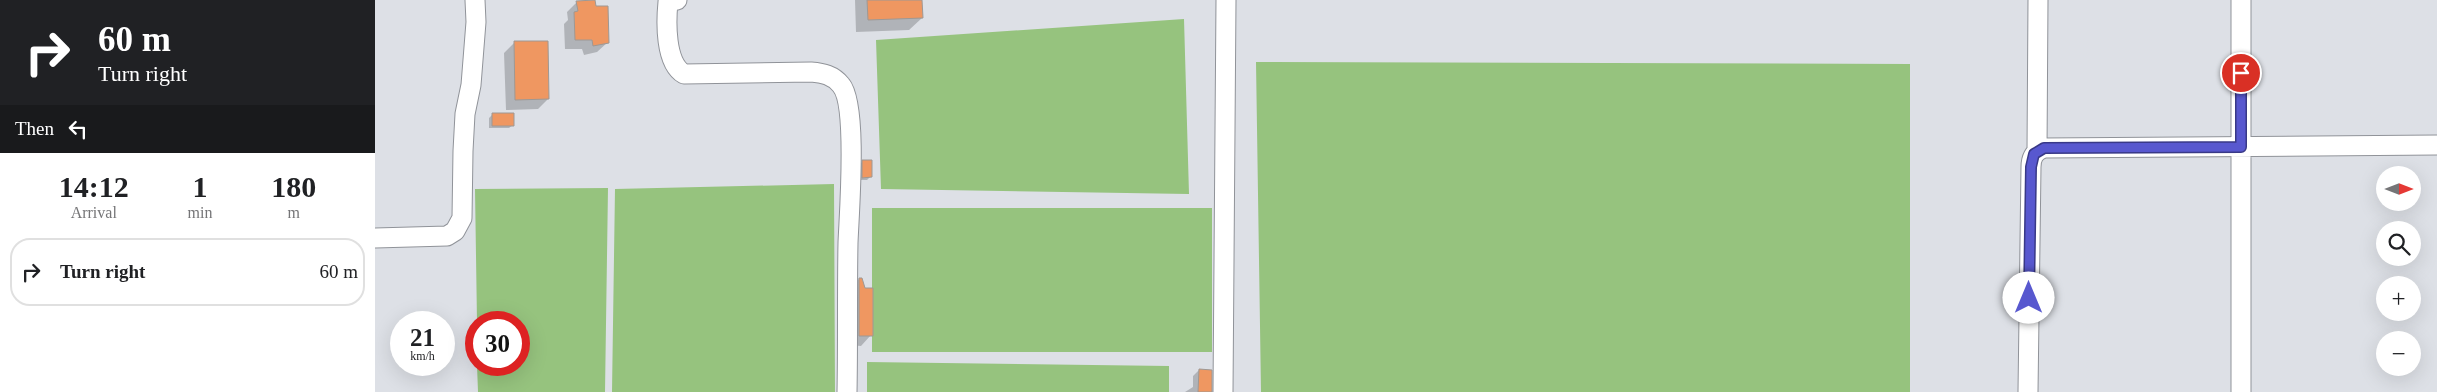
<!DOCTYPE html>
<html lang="en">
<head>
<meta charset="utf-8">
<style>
	:root { --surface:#fff; --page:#f2f2f2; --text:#202124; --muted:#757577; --line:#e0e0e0 }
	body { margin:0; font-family:Georgia,serif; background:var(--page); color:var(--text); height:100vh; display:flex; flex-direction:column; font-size:19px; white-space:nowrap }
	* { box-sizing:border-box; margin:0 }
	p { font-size:16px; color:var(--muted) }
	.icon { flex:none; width:28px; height:28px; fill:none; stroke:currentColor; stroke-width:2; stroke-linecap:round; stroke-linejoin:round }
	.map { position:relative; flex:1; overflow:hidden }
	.details { display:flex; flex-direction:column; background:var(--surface); width:375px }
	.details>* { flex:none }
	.top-card { background:#202124; color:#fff; overflow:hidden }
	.needle { width:32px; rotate:90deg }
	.fabs { position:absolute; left:2001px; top:166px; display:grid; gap:10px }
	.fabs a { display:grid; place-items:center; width:45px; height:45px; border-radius:50%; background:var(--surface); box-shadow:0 5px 20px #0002; font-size:25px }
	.speed { position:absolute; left:15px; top:311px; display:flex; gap:10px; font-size:25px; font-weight:700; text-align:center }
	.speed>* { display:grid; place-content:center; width:65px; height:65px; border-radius:50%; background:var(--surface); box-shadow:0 5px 20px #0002; line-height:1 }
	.speed small { font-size:12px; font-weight:400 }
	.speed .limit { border:8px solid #d22; background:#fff; color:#111 }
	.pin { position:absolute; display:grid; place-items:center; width:42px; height:42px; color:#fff; margin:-21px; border:2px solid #fff; border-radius:50%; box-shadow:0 1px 5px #0007 }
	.me { position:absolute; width:55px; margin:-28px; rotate:0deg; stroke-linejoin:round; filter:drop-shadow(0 0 4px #0008) }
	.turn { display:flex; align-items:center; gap:18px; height:105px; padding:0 15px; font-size:22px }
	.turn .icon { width:65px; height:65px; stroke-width:2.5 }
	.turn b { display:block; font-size:35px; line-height:42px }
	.then { display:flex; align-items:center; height:48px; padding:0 15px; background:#0003; gap:10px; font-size:19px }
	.eta { display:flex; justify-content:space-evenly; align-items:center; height:85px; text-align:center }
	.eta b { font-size:30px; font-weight:800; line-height:35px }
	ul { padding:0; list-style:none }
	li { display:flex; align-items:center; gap:15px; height:68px; margin:0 10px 8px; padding:0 5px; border:2px solid var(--line); border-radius:20px }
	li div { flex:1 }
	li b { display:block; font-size:19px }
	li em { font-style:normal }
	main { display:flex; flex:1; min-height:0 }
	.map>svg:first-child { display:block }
	.green { fill:#96c37e }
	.shadow { fill:#0003 }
	.building { fill:#ef9761; stroke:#9e9894 }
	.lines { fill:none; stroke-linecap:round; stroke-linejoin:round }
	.minor-casing { stroke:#909399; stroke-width:21 }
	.minor { stroke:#fff; stroke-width:19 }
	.route-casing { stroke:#393987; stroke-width:12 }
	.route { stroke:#5858cf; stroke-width:9 }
</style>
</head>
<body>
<main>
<section class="details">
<div class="top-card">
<div class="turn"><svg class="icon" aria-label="right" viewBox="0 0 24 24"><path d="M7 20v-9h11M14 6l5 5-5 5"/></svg><div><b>60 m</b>Turn right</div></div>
<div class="then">Then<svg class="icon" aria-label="left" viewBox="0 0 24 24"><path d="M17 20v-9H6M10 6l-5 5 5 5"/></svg></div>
</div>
<div class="eta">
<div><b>14:12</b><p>Arrival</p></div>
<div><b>1</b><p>min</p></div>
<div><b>180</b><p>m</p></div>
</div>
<ul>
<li><svg class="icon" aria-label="right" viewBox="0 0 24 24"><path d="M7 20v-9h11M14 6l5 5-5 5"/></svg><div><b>Turn right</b></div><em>60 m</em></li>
</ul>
</section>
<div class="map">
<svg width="2062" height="392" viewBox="0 0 2062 392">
	<rect width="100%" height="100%" fill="#dde0e6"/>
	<path class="green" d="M809,19L814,194L506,189L501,40Z
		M881,62L1535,64V392H886Z
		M459,184L460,392H237L240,189Z
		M233,188L230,392H103L102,365H144V322H102L100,189Z
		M497,208H837V352H497Z
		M492,362L794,366V392H492Z"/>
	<path class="shadow" d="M480,0H546L547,18L534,30L481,32Z
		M202,2L233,42L222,52L209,55L207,49H190L189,24L193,20L192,12Z
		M139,43L173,99L163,109L131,110L129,53Z
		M117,115L138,125L134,128H114V118Z
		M488,161L495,177L492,180H484L485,164Z
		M484,279L496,335L486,346L474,345V289Z
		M824,370L836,392H810L818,387V376Z"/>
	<path class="building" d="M220,0L221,6H233L234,43L218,46L217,40H200L199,12L203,11L201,1Z
		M492,0H547L548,18L493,20Z
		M139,41H173L174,99L140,100Z
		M117,113H139V126H117Z
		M487,160H497V177L487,178Z
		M484,278H487L490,288H498V336H484Z
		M824,369L837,370V392H823Z"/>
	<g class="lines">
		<g class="minor-casing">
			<path id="minor" d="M302,0L293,2C291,22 290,63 309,74L436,72C448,73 458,75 466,85C483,105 474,214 473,243C472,293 473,343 472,392
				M1866,0V392
				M1662,151L1663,0
				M0,238L72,236L80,231L87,218L88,151L90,114L96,85L101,22L100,0
				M848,392L851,0
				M1653,392L1656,167C1656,157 1660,151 1669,148L2062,145"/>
		</g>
		<use href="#minor" class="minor"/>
	</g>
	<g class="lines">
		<g class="route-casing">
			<path id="route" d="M1654,298L1656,167L1659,154L1669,148L1866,147V73"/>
		</g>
		<use href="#route" class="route"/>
	</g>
</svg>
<div class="fabs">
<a><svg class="needle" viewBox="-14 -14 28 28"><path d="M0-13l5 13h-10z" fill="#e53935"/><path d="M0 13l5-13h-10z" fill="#757577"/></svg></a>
<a><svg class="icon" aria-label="search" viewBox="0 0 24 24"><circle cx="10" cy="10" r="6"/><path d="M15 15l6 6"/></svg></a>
<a>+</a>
<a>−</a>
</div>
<div class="speed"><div>21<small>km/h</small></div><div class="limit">30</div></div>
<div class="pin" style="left:1866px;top:73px;background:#d93025"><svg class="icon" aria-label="arrive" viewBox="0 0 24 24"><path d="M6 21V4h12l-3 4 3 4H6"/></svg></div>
<svg class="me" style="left:1654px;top:298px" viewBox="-20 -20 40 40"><circle r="19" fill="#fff"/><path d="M0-13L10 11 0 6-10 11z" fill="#5858cf"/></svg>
</div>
</main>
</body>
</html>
